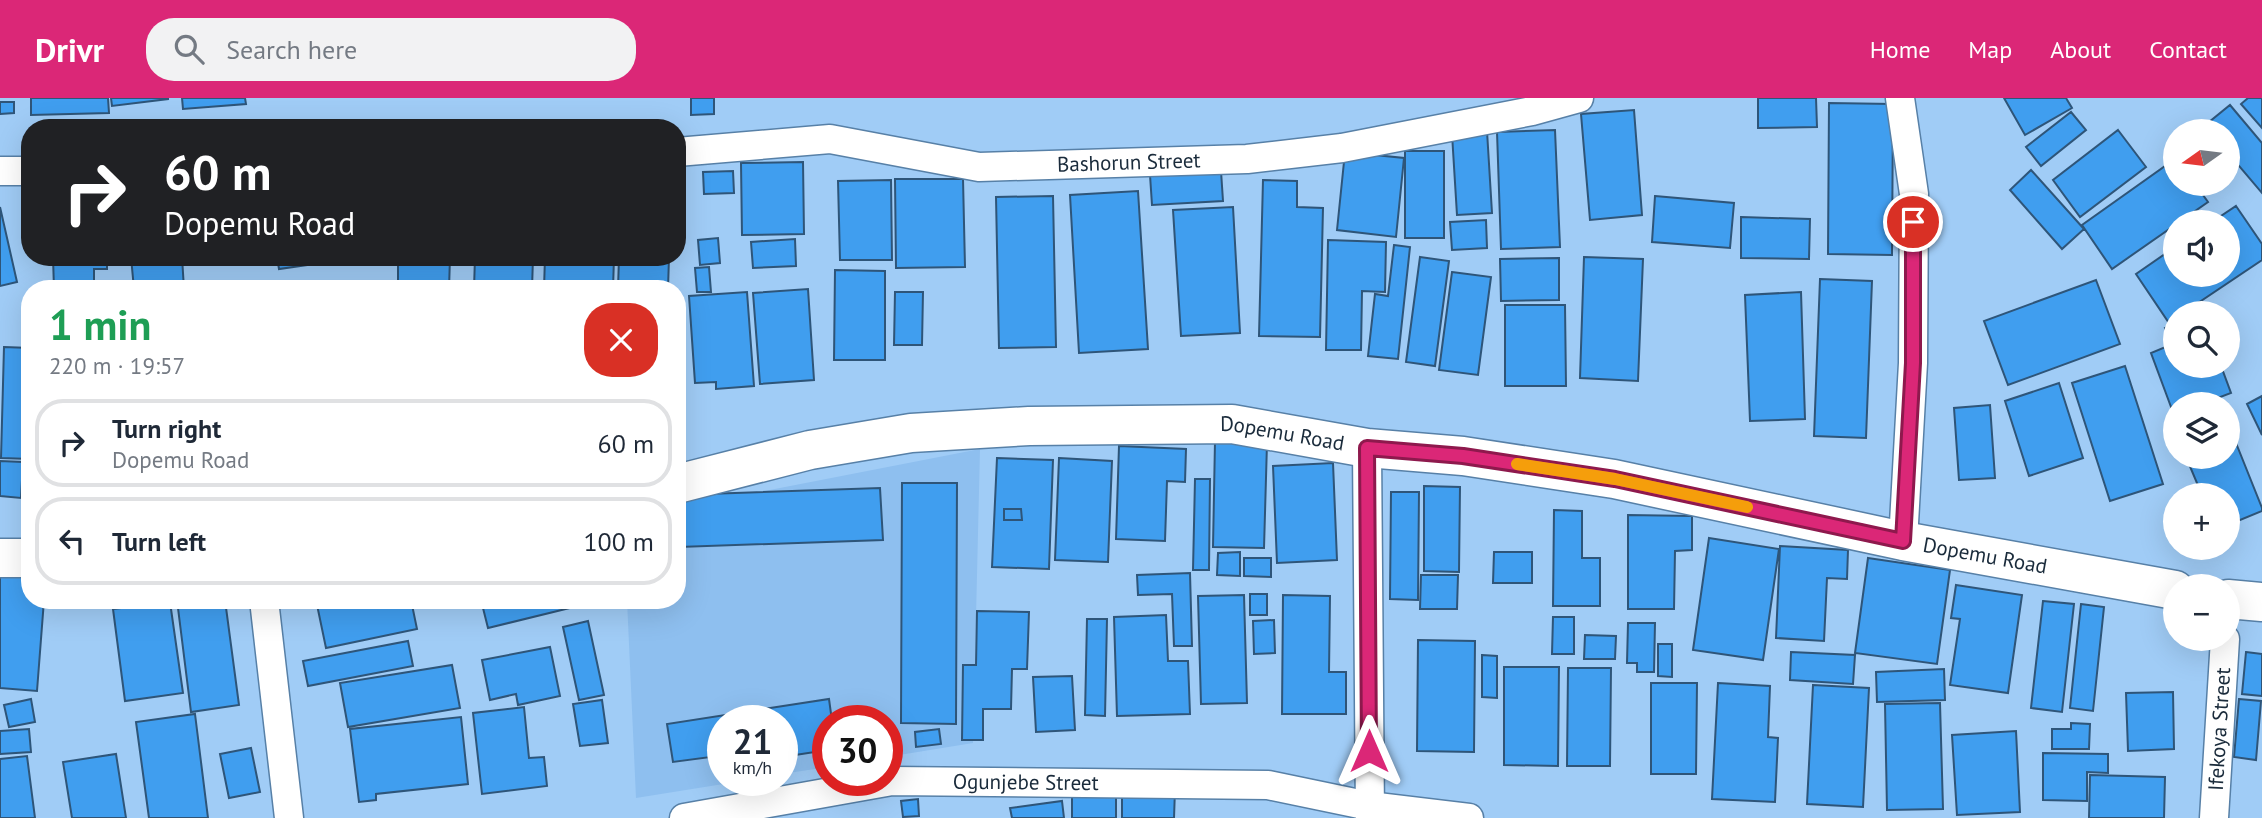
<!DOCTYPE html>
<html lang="en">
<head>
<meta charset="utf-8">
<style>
	:root { --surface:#fff; --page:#f2f2f3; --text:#1f2937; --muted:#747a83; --line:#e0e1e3; --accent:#db2777 }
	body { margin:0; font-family:"PT Sans",sans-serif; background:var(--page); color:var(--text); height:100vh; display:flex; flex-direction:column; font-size:26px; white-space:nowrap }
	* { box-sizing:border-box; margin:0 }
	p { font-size:23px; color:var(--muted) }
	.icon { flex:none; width:38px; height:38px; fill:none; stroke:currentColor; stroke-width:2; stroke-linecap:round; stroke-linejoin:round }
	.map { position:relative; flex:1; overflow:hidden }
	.details { position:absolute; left:21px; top:182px; width:665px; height:329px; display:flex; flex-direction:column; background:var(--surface); border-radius:28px; box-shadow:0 7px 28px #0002 }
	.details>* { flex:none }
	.banner { position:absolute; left:21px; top:21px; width:665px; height:147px; border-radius:28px; box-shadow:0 7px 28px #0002; background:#202124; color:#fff; overflow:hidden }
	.needle { width:46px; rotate:256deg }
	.fabs { position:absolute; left:2163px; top:21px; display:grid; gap:14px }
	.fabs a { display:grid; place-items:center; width:77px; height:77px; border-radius:50%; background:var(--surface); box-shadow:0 7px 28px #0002; font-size:35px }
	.speed { position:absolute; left:707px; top:607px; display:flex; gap:14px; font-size:35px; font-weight:700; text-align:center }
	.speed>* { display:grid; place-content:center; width:91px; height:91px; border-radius:50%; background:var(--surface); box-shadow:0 7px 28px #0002; line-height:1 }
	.speed small { font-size:18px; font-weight:400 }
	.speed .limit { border:10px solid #d22; background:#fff; color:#111 }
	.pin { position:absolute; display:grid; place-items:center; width:60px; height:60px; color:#fff; margin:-30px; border:4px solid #fff; border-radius:50%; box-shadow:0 2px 7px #0007 }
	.me { position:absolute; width:77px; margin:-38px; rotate:0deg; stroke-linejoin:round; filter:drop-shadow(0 0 5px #0008) }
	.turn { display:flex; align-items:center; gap:24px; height:147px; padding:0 28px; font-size:32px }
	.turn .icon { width:91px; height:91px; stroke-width:2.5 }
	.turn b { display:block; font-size:49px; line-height:60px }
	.round { display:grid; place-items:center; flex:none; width:74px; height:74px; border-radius:28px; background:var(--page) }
	.summary { display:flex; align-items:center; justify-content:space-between; height:119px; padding:0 28px }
	h1 { font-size:42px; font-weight:700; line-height:52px; color:#1e9e55 }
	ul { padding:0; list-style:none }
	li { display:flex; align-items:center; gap:21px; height:88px; margin:0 14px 10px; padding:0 14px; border:4px solid var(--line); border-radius:28px }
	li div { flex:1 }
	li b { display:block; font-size:26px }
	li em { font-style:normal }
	header { display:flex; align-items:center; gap:42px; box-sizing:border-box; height:98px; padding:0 35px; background:var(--accent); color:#fff }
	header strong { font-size:33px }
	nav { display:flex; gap:38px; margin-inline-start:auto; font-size:24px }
	.search { width:490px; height:63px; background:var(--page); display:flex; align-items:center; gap:18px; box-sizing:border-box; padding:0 24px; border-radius:28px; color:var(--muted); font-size:26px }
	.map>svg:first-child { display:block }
	.built { fill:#8ebfef }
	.building { fill:#409eef; stroke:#2e5579; stroke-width:2; fill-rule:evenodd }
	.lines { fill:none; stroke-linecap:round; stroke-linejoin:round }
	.minor-casing { stroke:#5780a7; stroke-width:31 }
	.secondary-casing { stroke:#5780a7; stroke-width:41 }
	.minor { stroke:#fff; stroke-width:28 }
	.secondary { stroke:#fff; stroke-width:38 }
	.route-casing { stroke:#8e194d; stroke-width:18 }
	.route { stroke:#db2777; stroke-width:12 }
	.slow { stroke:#f59e0b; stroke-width:12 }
	.labels { text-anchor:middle; stroke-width:5; stroke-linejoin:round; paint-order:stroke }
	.street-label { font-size:21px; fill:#1a2b3b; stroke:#b5d8fa }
</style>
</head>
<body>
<header>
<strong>Drivr</strong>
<div class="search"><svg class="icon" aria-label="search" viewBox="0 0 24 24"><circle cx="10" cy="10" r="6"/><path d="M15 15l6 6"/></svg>Search here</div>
<nav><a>Home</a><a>Map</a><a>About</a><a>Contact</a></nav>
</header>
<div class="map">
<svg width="2262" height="720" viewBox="0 0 2262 720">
	<rect width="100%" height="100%" fill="#a0ccf6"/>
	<path class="built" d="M980,351L973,645L887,659V623H828V669L782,676V623H723V682L742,683L636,700L627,502H677V410Z"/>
	<path class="building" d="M31,0H108L109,15L31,17Z
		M111,0H168V1L112,8Z
		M182,0H245L246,6L183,11Z
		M691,0H714V16L691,17Z
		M1758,0H1816L1817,29L1758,30Z
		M2004,0H2066L2072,10L2025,37Z
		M2248,0H2262V30L2241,6Z
		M0,4H14V15L0,16Z
		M1829,5L1893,6L1892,157L1828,156Z
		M2230,7L2262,45V95L2228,55V33H2198Z
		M1634,12L1642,117L1590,122L1581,16Z
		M2071,14L2086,32L2041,68L2026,49Z
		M1555,32L1560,149L1501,151L1497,34Z
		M2118,32L2146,69L2080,119L2053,82Z
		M1487,33L1492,115L1457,117L1452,36Z
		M1405,53H1444V140H1405Z
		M1345,54L1404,60L1396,139L1337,132Z
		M2175,61V86H2195L2208,104L2112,171L2082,127Z
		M803,64L804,136L742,137L741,65Z
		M2031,72L2084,131L2062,151L2010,92Z
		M733,73L734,95L704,96L703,74Z
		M1221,73L1223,103L1152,107L1150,77Z
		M895,81H963L965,169L896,170Z
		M891,82L892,162H840L838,83Z
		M1263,82L1297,83V109L1323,110L1320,239L1259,238Z
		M1138,93L1148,251L1079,255L1070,97Z
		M1053,98L1056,249L999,250L996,99Z
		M1655,98L1734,105L1730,150L1652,144Z
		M2236,108L2262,146V162L2183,215H2175V221L2169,225L2136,176L2175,149V177H2228V124H2212Z
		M0,109L17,184L0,188Z
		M1233,109L1240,235L1181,238L1173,112Z
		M1741,119L1810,121L1809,161L1741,160Z
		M1486,122L1487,150L1452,152L1450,124Z
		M718,140L720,165L700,167L698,142Z
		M795,141L796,168L753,170L751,144Z
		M1328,142L1386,144L1385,194L1362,193L1361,252H1326Z
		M1394,147L1410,149L1398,261L1368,258L1375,196L1388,198Z
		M53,159H107V171H94V185L107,184V191H54Z
		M131,159H182L184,191H134Z
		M277,159H343V162L279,171Z
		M398,159H450L449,191H398Z
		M475,159H533L532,191H474Z
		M545,159H614L613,191H544Z
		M619,159H669L668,191H618Z
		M1420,159L1449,163L1435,268L1406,264Z
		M1584,159L1643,161L1638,283L1580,280Z
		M1559,160V202L1501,203L1500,161Z
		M709,169L711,194H697L695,170Z
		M835,172L885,173V262H834Z
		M1452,174L1491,179L1478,277L1439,272Z
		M1820,181L1872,183L1866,340L1814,338Z
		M2096,182L2120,246L2008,287L1984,223Z
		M317,184V191H293L292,185Z
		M808,191L814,282L760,286L753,195Z
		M747,194L754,288L716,291V284L695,285L689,198Z
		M895,194H923L922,247H894Z
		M1801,194L1805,321L1750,323L1745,197Z
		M1505,207H1565L1566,288H1505Z
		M2175,226V243L2171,245L2165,230Z
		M2175,245V268H2221L2231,295L2202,306H2175L2174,317L2151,255Z
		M4,249L30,250V361L1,360Z
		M2125,268L2163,386L2110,403L2072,285Z
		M2059,285L2083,360L2029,378L2005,303Z
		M2262,298V337L2247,306Z
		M1990,307L1995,380L1959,382L1954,310Z
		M2228,325L2262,410V413L2228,427V397H2202L2186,359H2228Z
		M1215,343L1267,345L1264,450L1213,449Z
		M1119,348L1186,351L1185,384L1167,383L1165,443L1116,441Z
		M997,360L1053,362L1049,471L992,469ZM1004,411H1021L1022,422H1004Z
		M1059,360L1112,363L1108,464L1055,462Z
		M0,363L23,364L21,400L0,398Z
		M1333,365L1337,462L1277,465L1273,368Z
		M1195,381H1210L1209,472H1193Z
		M902,385H957L956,626L901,625Z
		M1424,388L1460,389L1459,474L1424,473Z
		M880,390L883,442L679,449L677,397Z
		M1391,394H1419L1418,502L1390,501Z
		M1004,411H1021L1022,422H1004Z
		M1554,412L1582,413V460H1600V508H1553Z
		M1628,417L1692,418V452L1675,453L1674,511H1628Z
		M1709,440L1779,451L1763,562L1693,552Z
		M1780,448L1848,452L1847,481L1827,480L1824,543L1776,540Z
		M1240,454V478L1217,477L1218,455Z
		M1494,454H1532V485H1493Z
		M1244,460H1271V479L1244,478Z
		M1868,460L1950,472L1937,566L1855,555Z
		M0,474L30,476V502H44L37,593L0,590Z
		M1190,475L1192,548H1174L1172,496L1138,497L1137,477Z
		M1421,477H1458L1457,511H1420Z
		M1956,487L2022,497L2008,595L1950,587L1960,521L1951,520Z
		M1250,496H1267V517H1250Z
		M1244,497L1247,605L1201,606L1198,498Z
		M1283,497L1330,498L1329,574H1346V616H1282Z
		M71,502H108V508L70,507Z
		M177,502H225L239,607L191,614Z
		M316,502H411L417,531L326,550Z
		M481,502H577L578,508L488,530Z
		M2043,503L2074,506L2062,614L2031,610Z
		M170,504L183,595L125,603L113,511Z
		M2081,506L2104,509L2093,613L2070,610Z
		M977,513L1029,514L1027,571H1012L1011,611H983V642H962L963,567H976Z
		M1166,517L1168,563H1188L1190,616L1117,618L1114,519Z
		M1553,519H1574V556H1552Z
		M1087,521H1107L1105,618L1085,617Z
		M1274,522L1275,555L1254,556L1253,523Z
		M588,523L604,597L579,602L563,529Z
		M1628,525H1655L1654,574H1637V565H1627Z
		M1585,537L1616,538L1615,561H1584Z
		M1418,542L1475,543L1474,654L1417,653Z
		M408,543L413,568L308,588L303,563Z
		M1658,546H1672V579L1658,578Z
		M550,549L560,598L518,607L516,596L490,602L482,562Z
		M1791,554L1855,557L1853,586L1790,582Z
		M2246,554L2262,556V598L2242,596Z
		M1482,557L1497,558V600L1482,599Z
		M452,567L460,610L348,629L340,585Z
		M1504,569H1559L1558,668L1504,667Z
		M1568,570H1611L1610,668H1567Z
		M1944,571L1945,602L1877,604L1876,574Z
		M1072,578L1075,632L1036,634L1033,579Z
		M1651,585H1697L1696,676H1651Z
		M1718,585L1770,588L1768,639L1778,640L1775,704L1712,701Z
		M1813,587L1869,590L1863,709L1807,706Z
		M2173,594L2174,651L2128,653L2126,595Z
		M31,601L35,624L9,629L4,607Z
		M829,601L832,623H828V652L782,659V623H723V668L712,669L710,659L673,664L667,626Z
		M2239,601L2261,603L2256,662L2234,659Z
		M602,602L608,645L580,648L573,606Z
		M1940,605L1943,711L1887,712L1885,606Z
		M524,609L529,660L544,659L547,688L482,696L473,615Z
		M195,616L208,720H149L136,624Z
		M461,619L468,686L376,696V702L359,704L350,631Z
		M2071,625L2090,626L2089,651H2052V631H2071Z
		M29,631L31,654L0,656V633Z
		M939,631L941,646L916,649L915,634Z
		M2016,633L2020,714L1957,717L1952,637Z
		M251,650L260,694L229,700L220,656Z
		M2043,655L2108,656V675L2087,674V703L2043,702Z
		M116,656L126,720H72L63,664Z
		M27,658L35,720H0V661Z
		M2090,677L2165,679L2164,720H2089Z
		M1122,690L1175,691L1174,720H1122Z
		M1116,698V720H1072V699Z
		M918,701L919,718L903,719L901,703Z
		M1062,703L1064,720H1012L1010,710Z"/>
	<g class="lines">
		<g class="minor-casing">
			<g id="minor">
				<path d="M1900,0L1914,96L1913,265L1903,443"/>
				<path id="s1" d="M677,54L830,41L979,69L1247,61L1342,50L1532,13L1579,0"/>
				<path d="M0,73H30"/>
				<path d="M1367,350L1370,720"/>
				<path d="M264,502L289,720"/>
				<path id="s2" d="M684,720L892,683L1268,687L1369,708L1469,720"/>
				<path id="s3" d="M2214,720L2225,541"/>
			</g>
		</g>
		<g class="secondary-casing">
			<g id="secondary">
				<path id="s4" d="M677,386L810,352L911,335L1029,328L1232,326L1367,350L1463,358L1614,381L1903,443L2175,492"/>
				<path d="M0,460H30"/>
				<path d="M2228,501L2262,504"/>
			</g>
		</g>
		<use href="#minor" class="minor"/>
		<use href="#secondary" class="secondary"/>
	</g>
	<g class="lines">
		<g class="route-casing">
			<path id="route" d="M1369,653L1367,350L1463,358L1615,381L1903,443L1913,265V124"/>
		</g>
		<use href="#route" class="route"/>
		<path class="slow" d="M1517,366L1615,381L1747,409"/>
	</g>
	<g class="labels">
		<g class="street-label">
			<text dy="7" stroke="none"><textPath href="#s1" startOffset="455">Bashorun Street</textPath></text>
			<text dy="7" stroke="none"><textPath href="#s4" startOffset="612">Dopemu Road</textPath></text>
			<text dy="7" stroke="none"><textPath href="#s4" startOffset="1326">Dopemu Road</textPath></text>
			<text dy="7" stroke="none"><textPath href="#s3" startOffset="89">Ifekoya Street</textPath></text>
			<text dy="7" stroke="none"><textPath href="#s2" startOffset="345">Ogunjebe Street</textPath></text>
		</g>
	</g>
</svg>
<div class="fabs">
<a><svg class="needle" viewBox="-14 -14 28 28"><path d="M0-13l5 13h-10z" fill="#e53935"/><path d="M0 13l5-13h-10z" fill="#747a83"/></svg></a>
<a><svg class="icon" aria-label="sound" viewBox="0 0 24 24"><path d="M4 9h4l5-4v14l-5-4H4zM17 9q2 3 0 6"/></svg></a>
<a><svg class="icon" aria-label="search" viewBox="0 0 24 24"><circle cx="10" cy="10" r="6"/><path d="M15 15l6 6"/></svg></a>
<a><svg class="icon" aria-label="layers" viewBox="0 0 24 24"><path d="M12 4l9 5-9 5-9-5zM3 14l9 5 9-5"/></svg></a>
<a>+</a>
<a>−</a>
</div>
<div class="speed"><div>21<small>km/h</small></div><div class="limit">30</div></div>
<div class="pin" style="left:1913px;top:124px;background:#d93025"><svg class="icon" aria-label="arrive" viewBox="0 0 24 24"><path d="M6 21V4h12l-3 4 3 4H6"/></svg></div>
<svg class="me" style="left:1369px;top:653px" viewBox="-20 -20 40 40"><path d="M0-17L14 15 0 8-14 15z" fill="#db2777" stroke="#fff" stroke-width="4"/></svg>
<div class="banner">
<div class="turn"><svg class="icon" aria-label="right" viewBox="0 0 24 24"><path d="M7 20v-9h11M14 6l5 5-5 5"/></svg><div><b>60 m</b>Dopemu Road</div></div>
</div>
<section class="details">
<div class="summary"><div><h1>1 min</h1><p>220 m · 19:57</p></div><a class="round" style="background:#d93025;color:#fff"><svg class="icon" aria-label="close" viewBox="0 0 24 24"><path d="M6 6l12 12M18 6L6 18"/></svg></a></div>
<ul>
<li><svg class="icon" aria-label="right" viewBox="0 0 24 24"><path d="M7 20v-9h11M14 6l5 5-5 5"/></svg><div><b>Turn right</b><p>Dopemu Road</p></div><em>60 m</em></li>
<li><svg class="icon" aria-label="left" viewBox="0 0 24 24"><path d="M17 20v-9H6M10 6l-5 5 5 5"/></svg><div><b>Turn left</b></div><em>100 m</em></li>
</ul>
</section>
</div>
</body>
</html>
